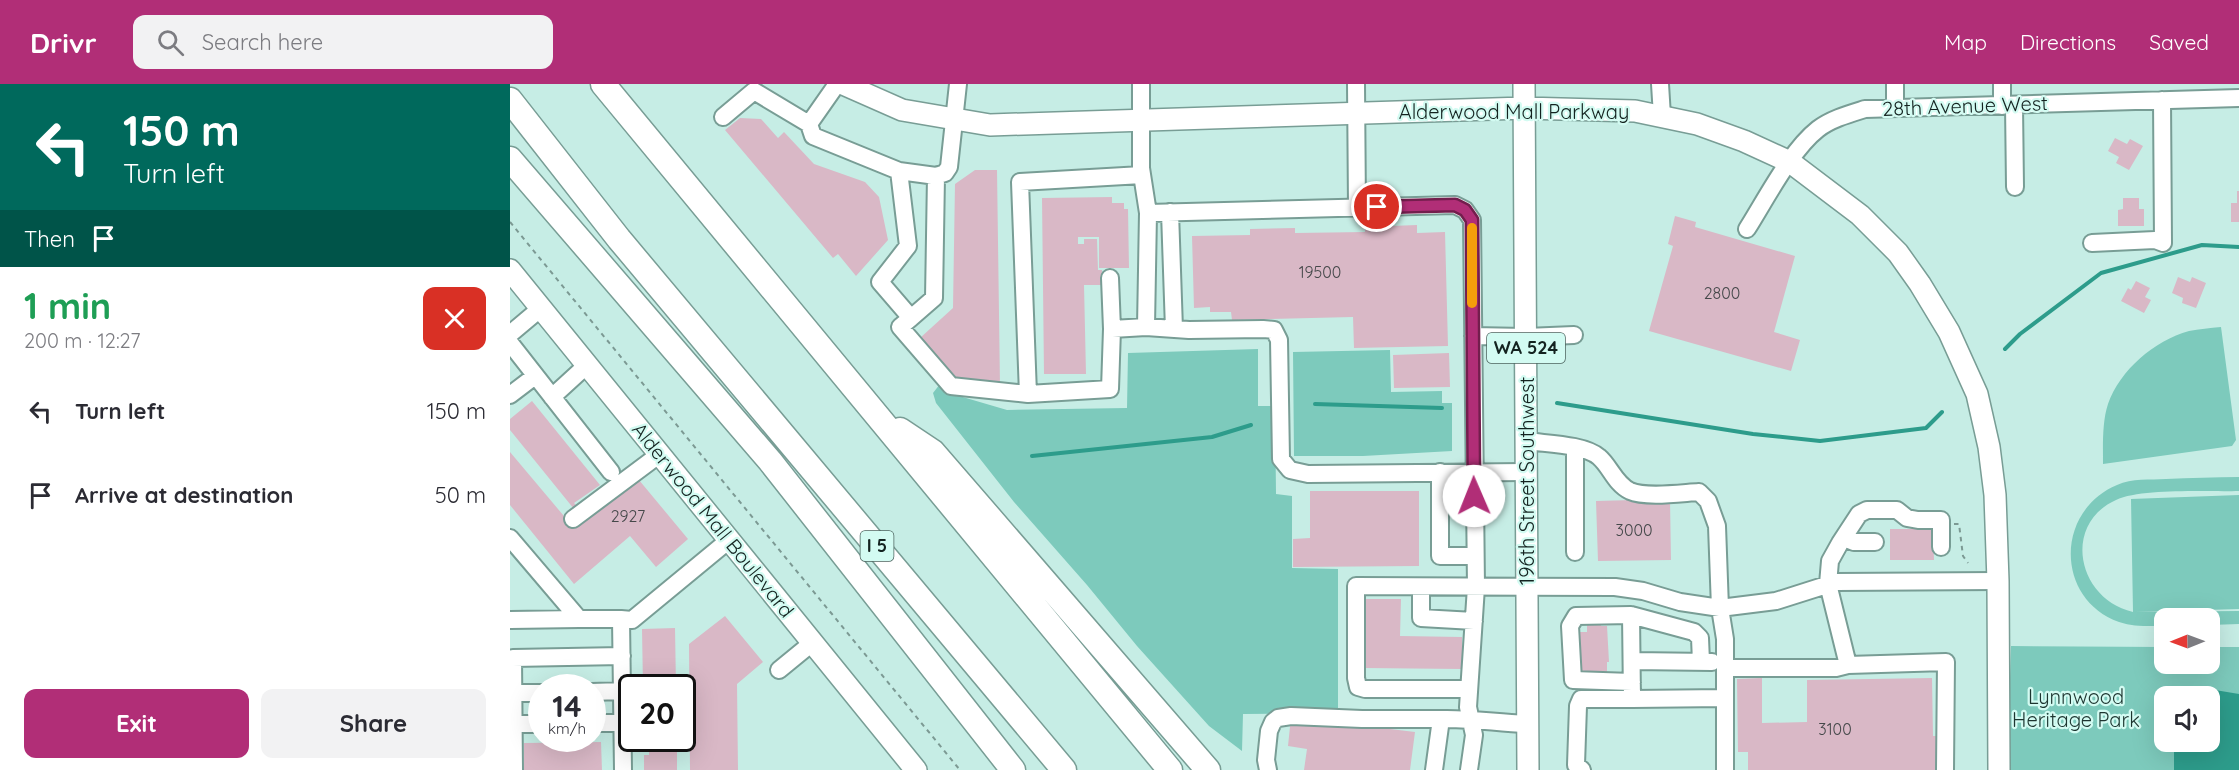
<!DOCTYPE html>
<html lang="en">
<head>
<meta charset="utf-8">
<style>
	:root { --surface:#fff; --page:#f2f2f3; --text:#2b2b33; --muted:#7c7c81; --accent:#b12e77 }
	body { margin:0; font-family:Quicksand,sans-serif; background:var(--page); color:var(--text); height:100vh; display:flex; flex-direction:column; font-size:22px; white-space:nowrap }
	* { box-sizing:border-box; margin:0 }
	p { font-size:20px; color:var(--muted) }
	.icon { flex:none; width:33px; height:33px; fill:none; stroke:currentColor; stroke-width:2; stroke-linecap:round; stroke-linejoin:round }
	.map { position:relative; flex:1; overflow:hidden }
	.sheet { display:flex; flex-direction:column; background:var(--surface); width:510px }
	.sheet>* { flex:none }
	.guide { background:#00695c; color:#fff; overflow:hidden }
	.needle { width:39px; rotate:269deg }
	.tools { position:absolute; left:1644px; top:524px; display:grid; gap:12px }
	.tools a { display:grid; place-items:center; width:66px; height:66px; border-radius:12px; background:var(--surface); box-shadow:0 6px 24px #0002; font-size:30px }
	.speed { position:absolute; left:18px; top:590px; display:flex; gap:12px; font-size:30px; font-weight:700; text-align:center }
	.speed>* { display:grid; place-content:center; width:78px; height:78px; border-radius:50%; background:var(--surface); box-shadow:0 6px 24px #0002; line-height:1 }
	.speed small { font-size:15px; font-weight:400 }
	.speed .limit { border:3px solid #111; border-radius:9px; background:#fff; color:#111 }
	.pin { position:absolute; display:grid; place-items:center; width:51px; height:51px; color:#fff; margin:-26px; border:3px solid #fff; border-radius:50%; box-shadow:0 2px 6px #0007 }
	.me { position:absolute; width:66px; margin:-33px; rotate:359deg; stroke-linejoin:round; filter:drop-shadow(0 0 4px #0008) }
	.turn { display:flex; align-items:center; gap:21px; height:126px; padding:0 24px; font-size:27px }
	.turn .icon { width:78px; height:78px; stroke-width:2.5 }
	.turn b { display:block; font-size:42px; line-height:51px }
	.then { display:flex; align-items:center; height:57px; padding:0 24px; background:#0003; gap:12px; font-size:22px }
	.round { display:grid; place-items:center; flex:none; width:63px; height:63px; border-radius:12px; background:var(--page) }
	.head { display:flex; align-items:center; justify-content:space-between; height:102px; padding:0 24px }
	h1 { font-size:36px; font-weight:800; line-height:45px; color:#1e9e55 }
	.action { display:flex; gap:12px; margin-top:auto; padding:12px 24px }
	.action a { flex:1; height:69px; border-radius:12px; background:var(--accent); color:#fff; font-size:24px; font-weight:800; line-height:69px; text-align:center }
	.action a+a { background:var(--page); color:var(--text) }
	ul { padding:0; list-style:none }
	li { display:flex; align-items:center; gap:18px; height:84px; padding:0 24px }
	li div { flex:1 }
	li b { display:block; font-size:22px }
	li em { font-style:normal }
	header { display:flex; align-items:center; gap:36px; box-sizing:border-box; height:84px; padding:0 30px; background:var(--accent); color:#fff }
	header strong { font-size:28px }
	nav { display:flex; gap:33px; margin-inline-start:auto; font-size:21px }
	.search { width:420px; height:54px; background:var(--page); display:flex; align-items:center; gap:15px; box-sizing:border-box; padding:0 21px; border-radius:12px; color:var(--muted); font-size:22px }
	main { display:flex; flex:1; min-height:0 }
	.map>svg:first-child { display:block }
	.green { fill:#7dcabc; fill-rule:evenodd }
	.water { fill:#2d9c8b }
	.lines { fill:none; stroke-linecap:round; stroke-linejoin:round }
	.stream { stroke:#2d9c8b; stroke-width:4 }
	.building { fill:#d9b8c6 }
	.minor-casing { stroke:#789d95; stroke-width:20 }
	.major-casing { stroke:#789d95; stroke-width:24 }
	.highway-casing { stroke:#789d95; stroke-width:27 }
	.path { stroke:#7c9993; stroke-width:2; stroke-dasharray:4.5 4.5; stroke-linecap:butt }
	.minor { stroke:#fff; stroke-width:16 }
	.major { stroke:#fff; stroke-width:21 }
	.highway { stroke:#fff; stroke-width:24 }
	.route-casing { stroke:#731e4d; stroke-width:15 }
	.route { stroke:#b12e77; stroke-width:10 }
	.slow { stroke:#f59e0b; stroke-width:10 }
	.labels { text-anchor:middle; stroke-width:4.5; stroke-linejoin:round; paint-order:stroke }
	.number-label { font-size:16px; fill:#45484a }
	.shield { fill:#d3fbf2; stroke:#4d645f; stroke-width:1.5 }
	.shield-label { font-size:18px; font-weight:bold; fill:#142320 }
	.street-label { font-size:20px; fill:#142320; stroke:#d3fbf2 }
	.park-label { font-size:20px; fill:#1d3530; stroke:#d3fbf2 }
</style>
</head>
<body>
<header>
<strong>Drivr</strong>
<div class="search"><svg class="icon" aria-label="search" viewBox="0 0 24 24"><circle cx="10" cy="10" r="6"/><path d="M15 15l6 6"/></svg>Search here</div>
<nav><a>Map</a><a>Directions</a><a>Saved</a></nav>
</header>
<main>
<section class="sheet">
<div class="guide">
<div class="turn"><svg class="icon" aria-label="left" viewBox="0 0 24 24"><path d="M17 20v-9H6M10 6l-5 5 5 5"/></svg><div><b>150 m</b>Turn left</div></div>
<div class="then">Then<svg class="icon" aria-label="arrive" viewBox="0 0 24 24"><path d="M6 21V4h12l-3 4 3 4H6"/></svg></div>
</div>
<div class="head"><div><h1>1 min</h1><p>200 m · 12:27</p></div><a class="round" style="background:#d93025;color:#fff"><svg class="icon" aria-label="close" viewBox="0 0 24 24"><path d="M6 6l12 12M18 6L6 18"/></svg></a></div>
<ul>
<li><svg class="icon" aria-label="left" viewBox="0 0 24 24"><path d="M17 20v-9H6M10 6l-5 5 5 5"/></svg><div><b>Turn left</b></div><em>150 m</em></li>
<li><svg class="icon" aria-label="arrive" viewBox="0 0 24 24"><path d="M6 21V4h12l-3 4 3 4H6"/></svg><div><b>Arrive at destination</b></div><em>50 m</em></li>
</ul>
<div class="action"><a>Exit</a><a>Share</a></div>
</section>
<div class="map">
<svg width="1729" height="686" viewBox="0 0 1729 686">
	<rect width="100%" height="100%" fill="#c6ede5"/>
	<path class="green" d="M1711,243L1726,356L1722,362L1593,380C1593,361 1592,338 1598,320C1610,286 1644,257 1679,247C1689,245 1700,244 1711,243Z
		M748,265V322H765L766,410L782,412V484L828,485V629L733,630L732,667L699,642L627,562L577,501L504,418L426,319L423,309L430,300L439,309L497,326L617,324L618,269Z
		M880,266L881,308L932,307V319H942V367L853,372H784L783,268Z
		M1729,393V407C1698,408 1632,404 1606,416C1552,440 1567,515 1623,528L1621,415L1729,411V525L1625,528L1729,527V540L1700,541V534H1654V542C1639,542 1624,543 1609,538C1545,515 1545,427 1607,401C1622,394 1640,396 1656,395C1680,394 1705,393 1729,393Z
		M1501,562L1654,563V579H1700V563H1729V686H1497ZM1654,612H1700V657H1654Z"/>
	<path class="water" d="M1705,606L1729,610V686H1664V657H1700V612H1679L1682,608Z"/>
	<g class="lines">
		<path class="stream" d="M1495,265L1510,250L1591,189L1692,161L1729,163
			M1047,319L1243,350L1310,357L1416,344L1432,328
			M805,320L932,324
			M522,372L702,353L741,341"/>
	</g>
	<path class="building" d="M230,34L251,35L268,54L274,48L304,80L355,98L369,113L378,156L346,192L328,170L323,174L215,46Z
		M1605,54L1617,60L1620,55L1633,62L1619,86L1606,79L1609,73L1598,67Z
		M465,86H487L490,302L455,301L433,283L410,254L443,224L445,100Z
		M1727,107H1729V138H1721V119H1727Z
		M602,113V119H614V125H618L619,184H589V153H568V160H574V155H587L588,186H592V201H574L576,290H534L532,114Z
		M1613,114H1629V125H1634V142H1608V126L1613,125Z
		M1165,132L1186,138L1185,143L1285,172L1264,248L1290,256L1281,287L1139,247L1163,162L1158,160Z
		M907,141V149L935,148L938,262L844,264L843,233L722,236L721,228H700V223L684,224L682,152L740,151V145L785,144V149L855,148V143Z
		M1668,193L1680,198L1682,193L1696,199L1686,224L1672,219L1673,214L1662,209Z
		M1626,197L1640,204L1635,213L1641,216L1634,229L1611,217L1618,204L1621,206Z
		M939,269L940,303L884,304L883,271Z
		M22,317L90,401L64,419L67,422L64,425L0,346V335Z
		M0,368L64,444L124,390L178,455L146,483L120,452L64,500L0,421Z
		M800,407H909V482L783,483V455L800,454Z
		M1160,415L1161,476L1088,477L1086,417Z
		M1380,445H1423L1424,476H1380Z
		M855,515H891L890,552L952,553V585L854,584Z
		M215,532L253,578L227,600L228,686H180L179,560Z
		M1081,536H1091V542H1097L1099,578H1097V589L1070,595L1066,548H1077V540H1081Z
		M165,544L166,603H133L132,545Z
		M1252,594V639L1297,638V596L1422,594L1423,652H1427V686H1238V668H1228L1227,595Z
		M781,633L905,648L900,686H794L797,665L778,662Z
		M139,654H167V686H134V671H139Z
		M91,658L92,686H14V659Z"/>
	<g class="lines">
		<g class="minor-casing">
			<path id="minor" d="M327,0L299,40L303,52L389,87L398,162L370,198L401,234L424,214L426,92L435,89L439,83L448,0
				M631,0V84L638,129L636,243
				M846,0L847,124
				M1150,0L1152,32
				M1504,21L1505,103
				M1492,22V0
				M1385,24V0
				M213,33L244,7L299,40
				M389,87L426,92
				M660,128L664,245
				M638,129L945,121L955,126L962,136L966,503L958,623L964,651L959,686
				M1237,145C1256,115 1281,66 1308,45C1321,35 1339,30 1355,25L1729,14
				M1582,159L1645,156L1653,159L1652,16
				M600,194L602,245
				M401,234L390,243L441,302L518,310L510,98L632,91
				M0,250L31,224
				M963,252L1016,253L1064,251
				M0,259L101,388
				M518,310L600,305L602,245L636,243L679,246L753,245L764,246L769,256L771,375L780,386L798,390L1017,388
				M0,311L25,292
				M42,313L77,281
				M1017,357C1036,360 1074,360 1089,373C1100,382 1105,400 1120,407C1136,414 1171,409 1189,408L1198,417L1207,442L1210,524L1215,555V686
				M930,388V472H965
				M63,435L150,370
				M0,454L69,535H111
				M1334,454L1344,458H1365
				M1431,463V436H1408L1397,434L1387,426H1357L1349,430L1330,459L1320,477L1318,500L1338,581L1436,578L1435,686
				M1065,468V364
				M911,503V534L964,537
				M1121,531L1122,615L1215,614
				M0,536L69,535
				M1122,577L1202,578
				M1215,584H1326L1338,581
				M269,586L302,559
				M1122,598L1063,596L1060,542L1066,532L1121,531L1184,548L1190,554L1191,578
				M959,605H855L848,603L846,594V502L1105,503L1133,507L1170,518L1210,524L1266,517L1326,498L1488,497
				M82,608L112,607
				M3,609H32
				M82,639H112
				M4,640H32
				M4,686L3,574L112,572
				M113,686L111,535L122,536L219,456
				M758,686L756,676L759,647L763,638L768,634L781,632L852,635H931
				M924,686L931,635C960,634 988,639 1018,640
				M1072,686L1066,681L1068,622L1071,615H1122"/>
		</g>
		<g class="major-casing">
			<path id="major" d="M333,0L392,26L480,41L1014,24L1125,27L1187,40L1234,57L1280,78L1350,131L1388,169L1410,200L1439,248L1467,310L1479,363L1485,411L1488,497L1489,686
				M1014,0L1018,686
				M0,186L406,686"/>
		</g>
		<g class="highway-casing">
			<path id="highway" d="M93,0L660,686
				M0,16L109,155L554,686
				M0,75L260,377L503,686
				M390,346L423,368L698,686"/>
		</g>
		<path class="path" d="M0,138L450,686
			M1444,440H1449L1453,472L1458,479"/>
		<use href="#minor" class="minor"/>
		<use href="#major" class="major"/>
		<use href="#highway" class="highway"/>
	</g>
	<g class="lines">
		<g class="route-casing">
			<path id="route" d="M867,123L945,121L955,126L962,136L964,412"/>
		</g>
		<use href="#route" class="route"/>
		<path class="slow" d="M962,144V219"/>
	</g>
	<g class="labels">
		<g class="number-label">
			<text x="810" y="194">19500</text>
			<text x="1212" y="215">2800</text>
			<text x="118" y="438">2927</text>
			<text x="1124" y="452">3000</text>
			<text x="1325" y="651">3100</text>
		</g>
		<g class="shield">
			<rect x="977" y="249" width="78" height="30" rx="4.5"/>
			<rect x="350.5" y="447" width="33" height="30" rx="4.5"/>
		</g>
		<g class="shield-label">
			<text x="1016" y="270">WA 524</text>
			<text x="367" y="468">I 5</text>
		</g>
		<g class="street-label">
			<text transform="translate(1455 22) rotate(-2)" y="7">28th Avenue West</text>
			<text x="1004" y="35">Alderwood Mall Parkway</text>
			<text transform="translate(1017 397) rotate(-90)" y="7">196th Street Southwest</text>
			<text transform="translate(203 436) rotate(51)" y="7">Alderwood Mall Boulevard</text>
		</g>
		<g class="park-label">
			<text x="1566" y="620">Lynnwood<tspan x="1566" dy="23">Heritage Park</tspan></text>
		</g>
	</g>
</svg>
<div class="tools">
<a><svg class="needle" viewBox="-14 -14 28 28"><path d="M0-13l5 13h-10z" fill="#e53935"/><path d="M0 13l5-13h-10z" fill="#7c7c81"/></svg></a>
<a><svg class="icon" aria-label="sound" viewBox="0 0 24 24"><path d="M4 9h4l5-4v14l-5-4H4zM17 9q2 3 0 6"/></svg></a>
</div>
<div class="speed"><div>14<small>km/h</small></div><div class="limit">20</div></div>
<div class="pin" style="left:867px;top:123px;background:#d93025"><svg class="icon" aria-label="arrive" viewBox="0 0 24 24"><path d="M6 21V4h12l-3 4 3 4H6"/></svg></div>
<svg class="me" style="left:964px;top:412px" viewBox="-20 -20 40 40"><circle r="19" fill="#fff"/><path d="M0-13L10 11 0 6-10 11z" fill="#b12e77"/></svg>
</div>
</main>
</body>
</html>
